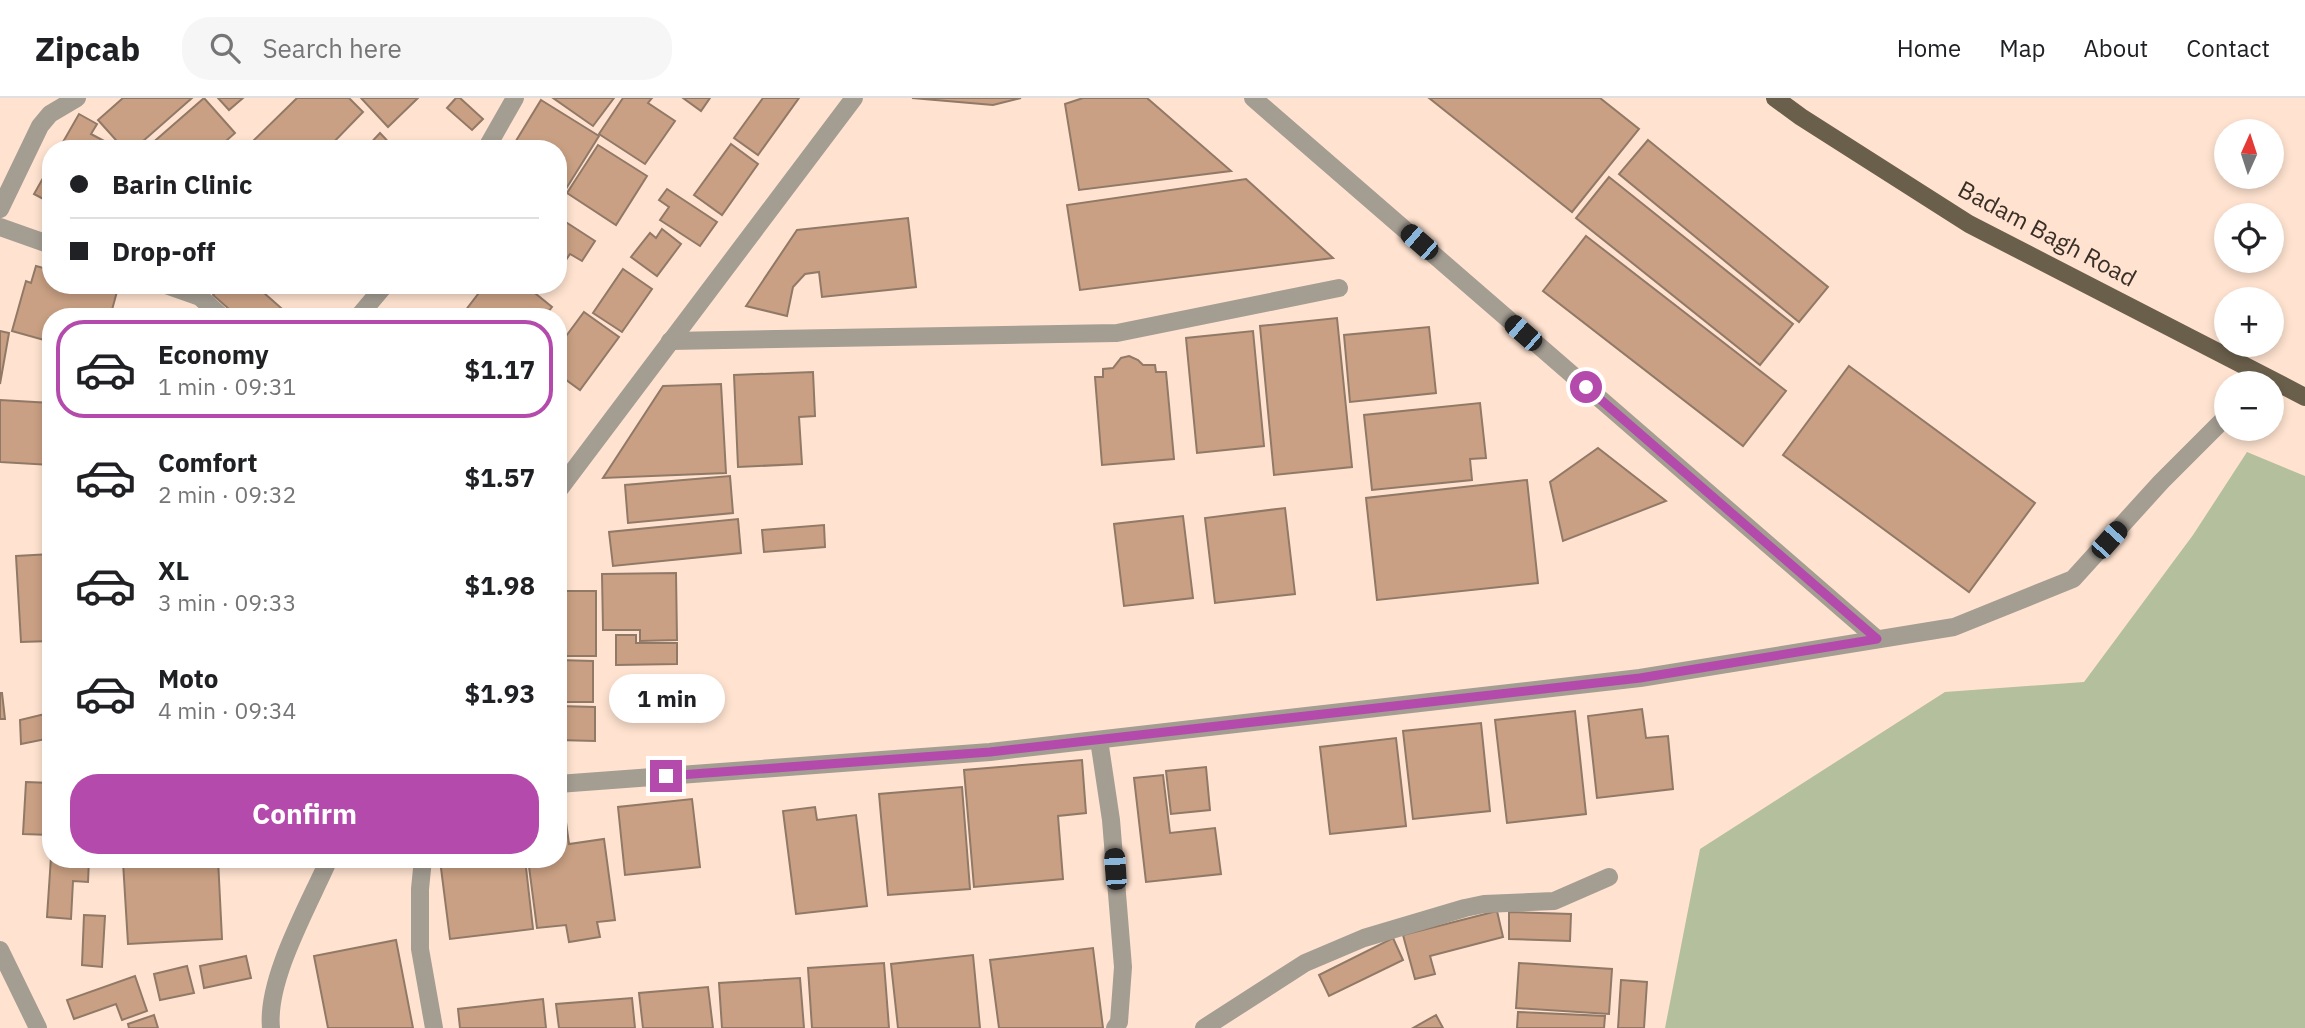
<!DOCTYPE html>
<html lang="en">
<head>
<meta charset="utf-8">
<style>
	body { margin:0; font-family:"IBM Plex Sans",sans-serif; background:#f6f6f6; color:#202124; height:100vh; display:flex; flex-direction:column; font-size:26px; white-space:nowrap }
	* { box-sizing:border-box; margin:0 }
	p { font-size:23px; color:#757577 }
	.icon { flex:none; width:38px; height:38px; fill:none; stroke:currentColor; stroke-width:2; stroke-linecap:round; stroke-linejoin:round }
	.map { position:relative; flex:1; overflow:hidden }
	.panel { position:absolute; left:42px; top:210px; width:525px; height:560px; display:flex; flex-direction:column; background:#fff; border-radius:28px; box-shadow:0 4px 10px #0003 }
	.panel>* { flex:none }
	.top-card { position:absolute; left:42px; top:42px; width:525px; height:154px; border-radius:28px; box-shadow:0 4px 10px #0003; display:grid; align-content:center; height:154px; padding:0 28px; background:#fff }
	.needle { width:46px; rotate:3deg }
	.buttons { position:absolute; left:2214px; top:21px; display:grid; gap:14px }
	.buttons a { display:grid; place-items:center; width:70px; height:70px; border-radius:50%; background:#fff; box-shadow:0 4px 10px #0003; font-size:35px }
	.end { position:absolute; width:32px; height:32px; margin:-16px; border:9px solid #b34aac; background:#fff; box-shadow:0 0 0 4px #fff }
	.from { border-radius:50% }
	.bubble { position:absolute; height:49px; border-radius:24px; background:#fff; box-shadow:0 4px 10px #0003; font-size:23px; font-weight:800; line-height:49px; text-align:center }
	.car { position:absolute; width:21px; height:42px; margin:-21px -10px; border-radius:9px; box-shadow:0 0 5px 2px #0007; background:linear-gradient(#222 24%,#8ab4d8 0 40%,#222 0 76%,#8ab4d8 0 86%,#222 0) }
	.top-card b { display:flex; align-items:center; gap:24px; height:66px; font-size:26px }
	.top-card b+b { border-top:2px solid #e0e0e0 }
	.top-card i { width:18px; height:18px; background:#202124 }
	ul { padding:12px 0 0; list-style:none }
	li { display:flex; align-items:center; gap:21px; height:98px; margin:0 14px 10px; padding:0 14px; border:4px solid transparent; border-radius:28px }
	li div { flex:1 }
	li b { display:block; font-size:26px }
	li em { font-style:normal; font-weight:800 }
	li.active { border-color:#b34aac }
	li>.icon { width:63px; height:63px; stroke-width:1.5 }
	.action { display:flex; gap:14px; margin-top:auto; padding:14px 28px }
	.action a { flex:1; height:80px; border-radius:28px; background:#b34aac; color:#fff; font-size:28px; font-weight:800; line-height:80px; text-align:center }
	header { display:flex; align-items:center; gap:42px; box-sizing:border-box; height:98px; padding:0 35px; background:#fff; border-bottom:2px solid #e0e0e0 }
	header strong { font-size:33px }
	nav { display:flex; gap:38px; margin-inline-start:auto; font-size:24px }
	.search { width:490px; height:63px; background:#f6f6f6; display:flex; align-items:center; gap:18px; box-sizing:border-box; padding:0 24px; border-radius:28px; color:#757577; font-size:26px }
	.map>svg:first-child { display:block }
</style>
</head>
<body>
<header>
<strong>Zipcab</strong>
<div class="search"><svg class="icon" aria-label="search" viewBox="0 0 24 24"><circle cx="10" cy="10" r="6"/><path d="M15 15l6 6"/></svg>Search here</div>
<nav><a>Home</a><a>Map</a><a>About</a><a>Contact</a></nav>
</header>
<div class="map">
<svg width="2305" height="930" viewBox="0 0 2305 930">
	<rect width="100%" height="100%" fill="#ffe3d0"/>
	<path fill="#b3bf9d" d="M2247 354 2305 378V930H1665L1700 751 1945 594 2084 584 2193 437Z"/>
	<g fill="#c9a083" stroke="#917967" stroke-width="2">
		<path d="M123 0H192L134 51H124L98 22Z"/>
		<path d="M204 0 235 35 217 51H151L149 48Z"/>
		<path d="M218 0H243L229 12Z"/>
		<path d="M297 0H349L363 14 327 51H258L251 45Z"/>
		<path d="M361 0H418L388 29Z"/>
		<path d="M456 0H460L483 21 472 32 447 10Z"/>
		<path d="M553 0H614L593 28Z"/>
		<path d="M623 0H652L648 5 675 23 645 66 599 36Z"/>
		<path d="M683 0H710L701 13Z"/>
		<path d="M763 0H799L758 57 734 40Z"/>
		<path d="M912 0H1021L993 7Z"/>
		<path d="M1083 0H1147L1231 73 1079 92 1065 6Z"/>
		<path d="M1429 0H1600L1639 31 1572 114Z"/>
		<path d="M541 2 599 38 564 94 558 91V51H511Z"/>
		<path d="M79 16 97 26 91 36 119 51H59Z"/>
		<path d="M380 35 395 51H365Z"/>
		<path d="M1648 42 1828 189 1799 224 1619 76Z"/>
		<path d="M731 46 758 66 722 117 694 97Z"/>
		<path d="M598 47 647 78 616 127 567 95Z"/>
		<path d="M51 66V105L34 96Z"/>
		<path d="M1609 79 1793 226 1760 267 1576 120Z"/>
		<path d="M1246 81 1333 160 1080 192 1067 107Z"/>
		<path d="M667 91 717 124 700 148 660 122 669 109 659 102Z"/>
		<path d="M558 119 595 143 582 163 570 156 558 174Z"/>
		<path d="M908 120 916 189 822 199 819 174 805 176 793 189 787 218 746 208 797 132Z"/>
		<path d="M662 131 681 146 657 178 631 159 650 135 656 140Z"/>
		<path d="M1586 138 1786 293 1743 348 1543 193Z"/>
		<path d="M36 168 51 172V187H108L118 190 110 219H51V244L12 233 26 183 31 185Z"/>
		<path d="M623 171 652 191 622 234 593 215Z"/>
		<path d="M222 187H255L289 217 287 219H238L213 197Z"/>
		<path d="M485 187H525L552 209 544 219H464L462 217Z"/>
		<path d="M584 214 619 239 580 292 558 276V249Z"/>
		<path d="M1337 220 1352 369 1274 377 1260 228Z"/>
		<path d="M1429 229 1436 295 1350 304 1344 237Z"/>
		<path d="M0 233 9 235 0 286Z"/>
		<path d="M1253 233 1264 348 1197 355 1186 240Z"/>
		<path d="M1129 258 1138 262 1143 267H1155L1156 274H1166L1174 361 1102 367 1095 279H1103V271L1113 270 1121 260Z"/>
		<path d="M1849 268 2035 405 1969 494 1783 357Z"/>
		<path d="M813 274 815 318 799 319 802 366 738 369 734 277Z"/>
		<path d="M721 286 726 375 603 380 663 288Z"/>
		<path d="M0 302 51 305V367L0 364Z"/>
		<path d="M1480 305 1486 360 1470 361 1472 382 1372 392 1364 317Z"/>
		<path d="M1598 350 1666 403 1563 443 1550 384Z"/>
		<path d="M730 378 733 415 628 425 625 387Z"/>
		<path d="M1527 382 1538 485 1377 502 1366 400Z"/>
		<path d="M1285 410 1295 496 1215 505 1205 420Z"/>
		<path d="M1183 418 1193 500 1124 508 1114 426Z"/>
		<path d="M738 421 741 455 613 468 609 434Z"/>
		<path d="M824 427 825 449 764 454 762 432Z"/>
		<path d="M51 456V543L21 544 16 458Z"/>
		<path d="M676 475 677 542 640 543V532H603L602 476Z"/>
		<rect x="558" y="493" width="38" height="65"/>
		<path d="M616 537H636V545H677V566L616 567Z"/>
		<path d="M558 562 593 563V604H558Z"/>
		<path d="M0 595H2L5 621H0Z"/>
		<path d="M558 608 595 609V643L558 642Z"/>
		<path d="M1642 611 1646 640 1668 638 1673 691 1597 700 1588 618Z"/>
		<path d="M1575 613 1586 716 1507 725 1495 622Z"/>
		<path d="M49 615 51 640 21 646 20 622Z"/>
		<path d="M1481 625 1490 713 1413 721 1403 633Z"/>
		<path d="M1396 640 1406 728 1330 736 1320 649Z"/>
		<path d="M1082 662 1086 715 1058 718 1063 781 974 789 964 672Z"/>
		<path d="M1206 669 1210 712 1171 716 1166 673Z"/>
		<path d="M1163 677 1170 735 1215 730 1221 776 1146 784 1134 680Z"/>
		<path d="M26 684 51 685V737L23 736Z"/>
		<path d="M962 689 970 791 888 797 879 696Z"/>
		<path d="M692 701 700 769 625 777 618 709Z"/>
		<path d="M815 709 817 722 856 717 867 808 796 816 783 713Z"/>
		<path d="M565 717 569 746 604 741 615 822 597 824 600 839 569 844 566 827 537 830 528 761H558V718Z"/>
		<path d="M51 759V761H89L88 784 73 783 71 821 47 819Z"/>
		<path d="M178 761H218L222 841 128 846 123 764Z"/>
		<path d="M444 761H525L533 831 450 841 441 770Z"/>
		<path d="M1497 813 1503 839 1430 858 1435 876 1415 881 1403 837Z"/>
		<path d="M1509 814 1571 816 1570 843 1509 841Z"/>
		<path d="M84 817 105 818 102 869 82 867Z"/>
		<path d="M1393 840 1403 862 1329 898 1319 877Z"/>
		<path d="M396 842 413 930H328L314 858Z"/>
		<path d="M1093 850 1103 930H999L990 862Z"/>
		<path d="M973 857 980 930H898L891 866Z"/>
		<path d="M246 858 251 880 204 890 200 868Z"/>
		<path d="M884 865 889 930H812L808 870Z"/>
		<path d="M1519 865 1612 871 1609 916 1516 910Z"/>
		<path d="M187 868 194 895 160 902 154 876Z"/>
		<path d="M135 878 147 913 122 922 116 906 74 921 67 902Z"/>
		<path d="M800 880 804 930H722L719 885Z"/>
		<path d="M1621 882 1647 884 1644 930H1618Z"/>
		<path d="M708 889 713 930H643L639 895Z"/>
		<path d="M632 900 635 930H559L556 906Z"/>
		<path d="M543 901 546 930H460L458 911Z"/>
		<path d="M1518 914 1605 918 1604 930H1517Z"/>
		<path d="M154 917 158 930H129L128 926Z"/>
		<path d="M1436 917 1443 930H1413Z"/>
	</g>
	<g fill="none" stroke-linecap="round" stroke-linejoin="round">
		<g stroke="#a49d92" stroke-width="18">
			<path d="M1253 0 1877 541"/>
			<path d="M486 51 515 0"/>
			<path d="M0 111 40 28 50 16 77 0"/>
			<path d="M0 129 51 147"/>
			<path d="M166 187 200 199 222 219"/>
			<path d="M358 219 385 187"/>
			<path d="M670 243 1117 235 1339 190"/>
			<path d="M558 393 854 0"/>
			<path d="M1099 642 1111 722 1123 869 1119 924 1115 930"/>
			<path d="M558 686 990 654 1640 580 1954 529 2073 481 2161 384 2226 319"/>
			<path d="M423 761 420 791V851L434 930"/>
			<path d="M0 852 38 930"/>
			<path d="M271 930C266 881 309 807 329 761"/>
			<path d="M1204 930 1305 865 1364 840 1465 810 1484 806 1554 803 1609 779"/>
		</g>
		<path stroke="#6a5f4b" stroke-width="18" d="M1775 0 1801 19 1969 126 2305 299"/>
	</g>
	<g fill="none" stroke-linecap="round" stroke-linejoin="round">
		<path stroke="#b34aac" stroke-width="9" d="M666 678 990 654 1640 580 1877 541 1586 289"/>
	</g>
	<g text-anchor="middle" stroke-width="7" stroke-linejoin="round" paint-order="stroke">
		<g font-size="24" fill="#392f27" stroke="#ffe3d0">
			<text transform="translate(2047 136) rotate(28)" y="8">Badam Bagh Road</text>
		</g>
	</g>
</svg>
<div class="buttons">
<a><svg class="needle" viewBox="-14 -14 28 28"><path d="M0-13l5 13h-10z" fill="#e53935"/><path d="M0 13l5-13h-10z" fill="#757577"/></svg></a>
<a><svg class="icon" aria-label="locate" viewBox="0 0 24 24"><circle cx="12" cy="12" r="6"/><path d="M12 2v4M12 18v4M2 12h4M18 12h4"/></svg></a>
<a>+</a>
<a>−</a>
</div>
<i class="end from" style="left:1586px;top:289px"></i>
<i class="end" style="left:666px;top:678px"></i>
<div class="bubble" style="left:609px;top:576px;width:116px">1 min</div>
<i class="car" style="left:1419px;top:144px;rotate:311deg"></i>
<i class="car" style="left:1523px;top:235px;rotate:311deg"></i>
<i class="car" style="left:2109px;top:442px;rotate:42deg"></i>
<i class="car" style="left:1115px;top:771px;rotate:356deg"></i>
<div class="top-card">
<b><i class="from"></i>Barin Clinic</b>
<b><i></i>Drop-off</b>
</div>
<section class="panel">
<ul>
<li class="active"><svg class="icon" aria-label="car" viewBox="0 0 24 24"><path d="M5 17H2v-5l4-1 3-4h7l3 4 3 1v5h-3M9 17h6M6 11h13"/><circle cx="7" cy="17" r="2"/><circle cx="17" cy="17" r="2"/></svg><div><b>Economy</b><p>1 min · 09:31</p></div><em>$1.17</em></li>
<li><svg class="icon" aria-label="car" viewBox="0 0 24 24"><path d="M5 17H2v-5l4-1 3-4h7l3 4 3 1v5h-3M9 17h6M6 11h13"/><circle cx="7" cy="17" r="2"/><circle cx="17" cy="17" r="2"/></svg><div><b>Comfort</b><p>2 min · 09:32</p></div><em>$1.57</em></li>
<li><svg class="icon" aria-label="car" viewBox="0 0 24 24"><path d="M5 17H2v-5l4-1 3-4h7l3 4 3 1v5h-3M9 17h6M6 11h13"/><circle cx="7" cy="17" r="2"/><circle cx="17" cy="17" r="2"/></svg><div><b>XL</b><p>3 min · 09:33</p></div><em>$1.98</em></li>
<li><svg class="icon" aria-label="car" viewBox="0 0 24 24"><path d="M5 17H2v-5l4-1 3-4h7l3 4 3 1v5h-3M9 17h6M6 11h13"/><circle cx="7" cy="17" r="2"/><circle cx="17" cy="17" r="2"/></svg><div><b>Moto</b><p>4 min · 09:34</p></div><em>$1.93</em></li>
</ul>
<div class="action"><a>Confirm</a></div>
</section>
</div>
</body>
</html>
